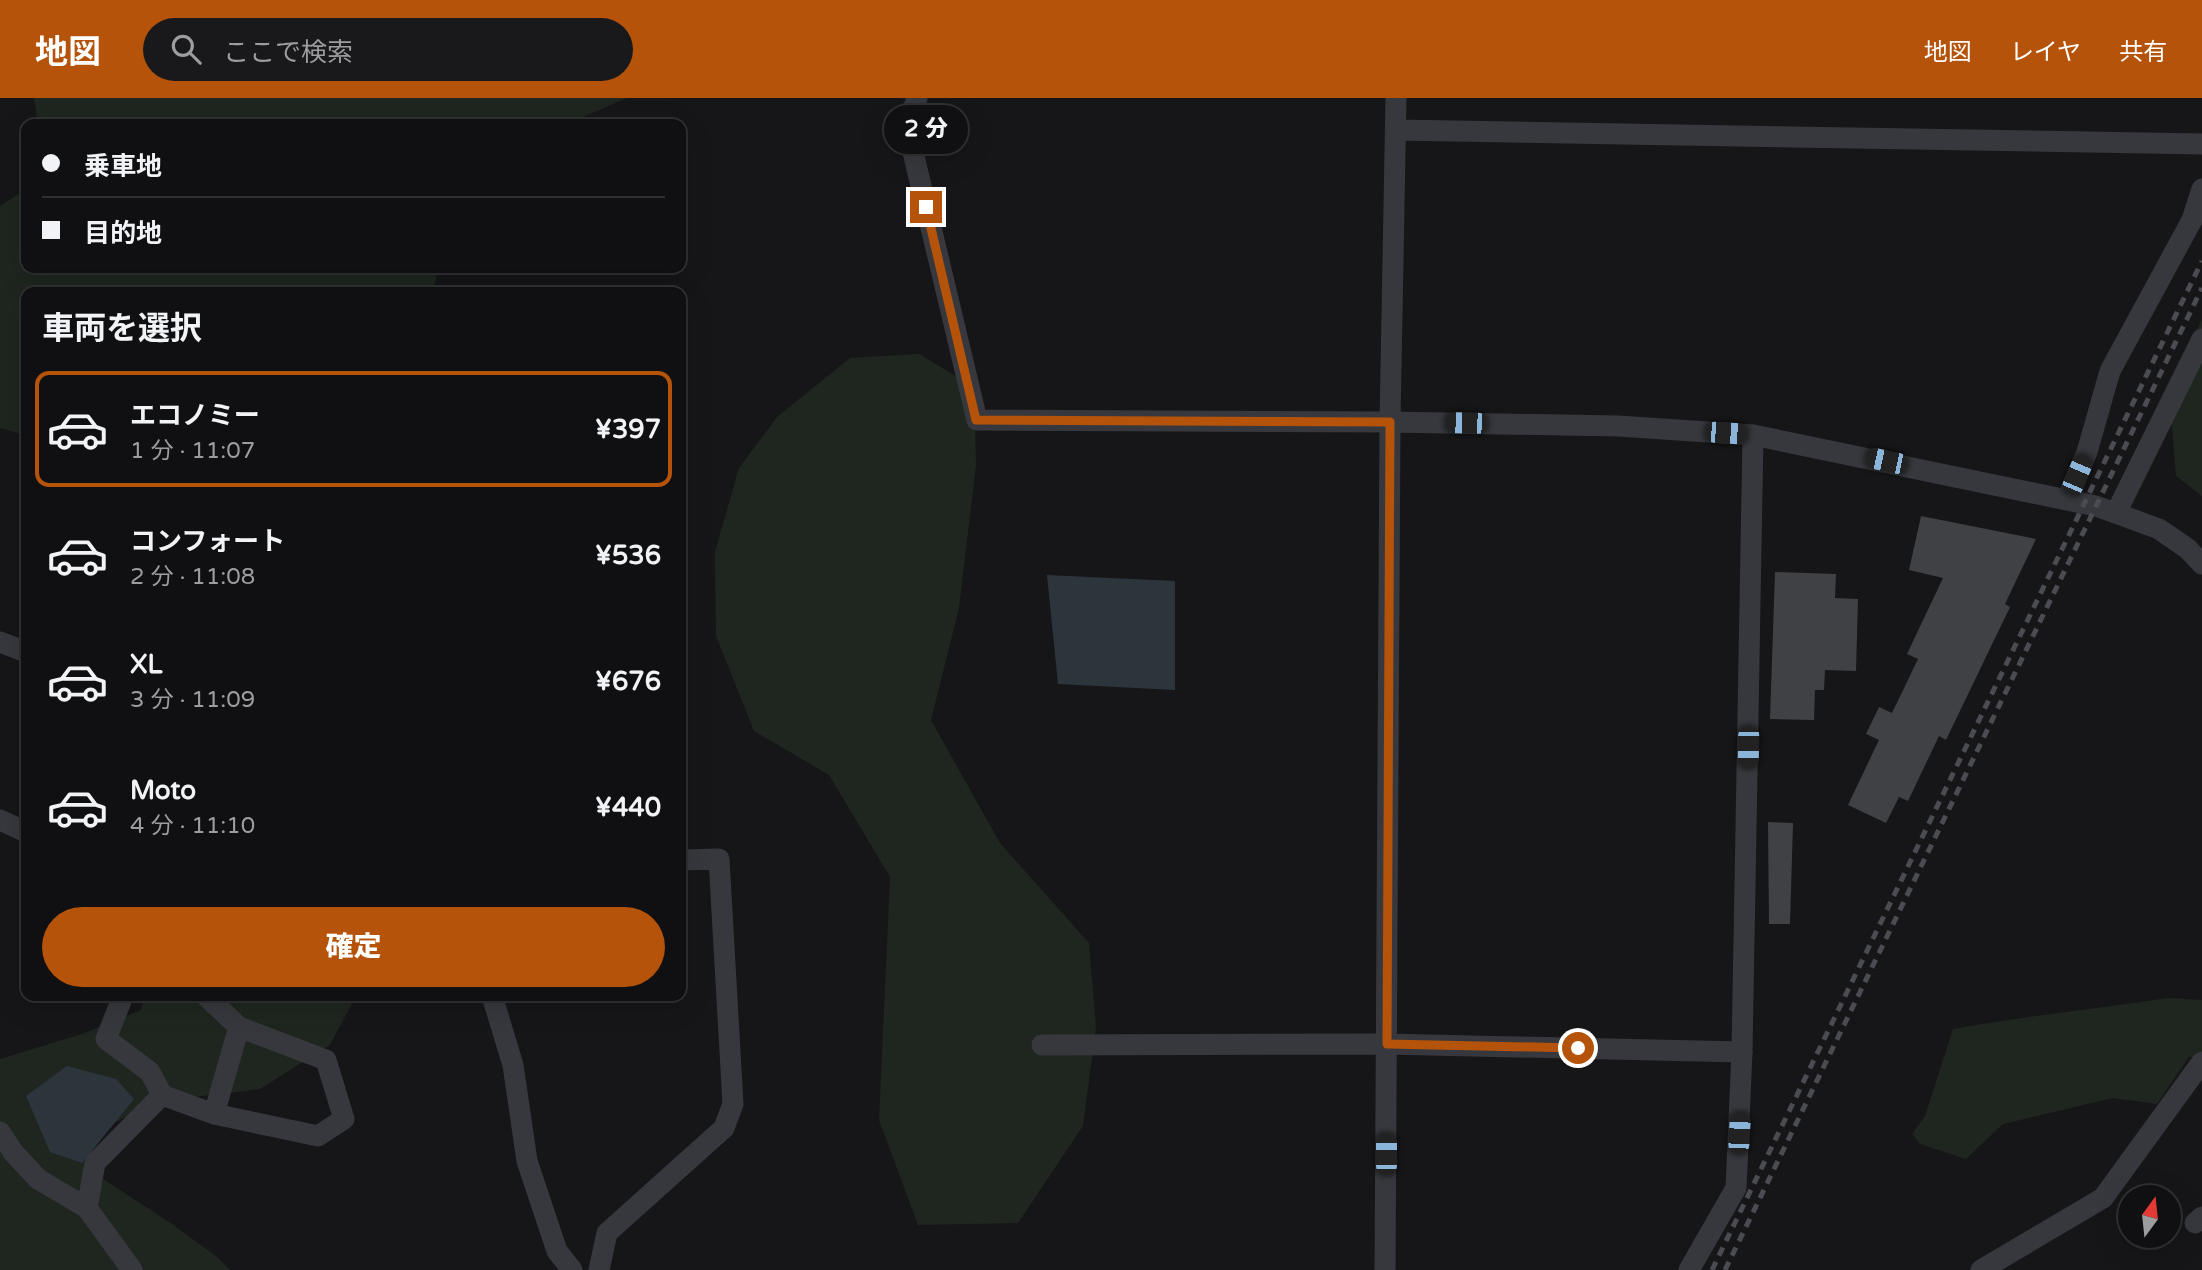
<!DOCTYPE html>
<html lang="ja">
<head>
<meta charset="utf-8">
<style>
	body { margin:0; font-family:"Varela Round","Noto Sans JP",sans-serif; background:#19191b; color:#f1f3f6; height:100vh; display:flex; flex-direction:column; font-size:26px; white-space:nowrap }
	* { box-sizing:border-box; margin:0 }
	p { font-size:23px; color:#9c9d9f }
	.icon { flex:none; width:38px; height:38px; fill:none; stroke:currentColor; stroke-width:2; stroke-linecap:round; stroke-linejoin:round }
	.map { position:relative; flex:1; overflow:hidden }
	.side { position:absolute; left:21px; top:189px; width:665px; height:714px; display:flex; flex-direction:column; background:#101012; border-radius:14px; box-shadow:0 7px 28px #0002,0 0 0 2px #303032 }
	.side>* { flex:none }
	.hud { position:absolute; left:21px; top:21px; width:665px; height:154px; border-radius:14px; box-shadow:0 7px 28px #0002,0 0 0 2px #303032; display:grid; align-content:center; height:154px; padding:0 21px; background:#101012 }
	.needle { width:46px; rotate:15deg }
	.tools { position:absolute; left:2118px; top:1087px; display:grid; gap:14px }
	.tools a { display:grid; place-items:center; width:63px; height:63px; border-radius:50%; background:#101012; box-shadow:0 7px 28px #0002,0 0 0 2px #303032; font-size:35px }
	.end { position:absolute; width:32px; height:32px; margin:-16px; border:9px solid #b45309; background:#fff; box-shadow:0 0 0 4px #fff }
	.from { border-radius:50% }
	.bubble { position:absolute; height:49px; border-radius:24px; background:#101012; box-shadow:0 7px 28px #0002,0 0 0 2px #303032; font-size:23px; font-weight:800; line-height:49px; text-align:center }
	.car { position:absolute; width:21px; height:42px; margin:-21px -10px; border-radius:9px; box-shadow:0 0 5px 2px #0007; background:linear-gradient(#222 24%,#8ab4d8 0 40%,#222 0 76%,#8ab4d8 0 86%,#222 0) }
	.hud b { display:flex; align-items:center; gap:24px; height:66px; font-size:26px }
	.hud b+b { border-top:2px solid #303032 }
	.hud i { width:18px; height:18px; background:#f1f3f6 }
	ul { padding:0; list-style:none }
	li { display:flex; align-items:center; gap:21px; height:116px; margin:0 14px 10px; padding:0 7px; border:4px solid transparent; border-radius:14px }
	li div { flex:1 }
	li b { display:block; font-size:26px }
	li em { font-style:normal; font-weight:800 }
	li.selected { border-color:#b45309 }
	li>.icon { width:63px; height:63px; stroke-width:1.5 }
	h2 { padding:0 21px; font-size:32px; line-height:84px }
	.cta { display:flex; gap:14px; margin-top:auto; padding:14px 21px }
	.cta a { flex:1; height:80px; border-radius:42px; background:#b45309; color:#fff; font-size:28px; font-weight:800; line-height:80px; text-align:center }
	header { display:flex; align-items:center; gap:42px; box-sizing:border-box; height:98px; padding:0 35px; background:#b45309; color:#fff }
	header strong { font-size:33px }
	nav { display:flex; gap:38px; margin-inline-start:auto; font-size:24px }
	.search { width:490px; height:63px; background:#19191b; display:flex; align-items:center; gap:18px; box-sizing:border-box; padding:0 24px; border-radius:38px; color:#9c9d9f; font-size:26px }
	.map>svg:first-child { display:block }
</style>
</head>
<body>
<header>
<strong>地図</strong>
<div class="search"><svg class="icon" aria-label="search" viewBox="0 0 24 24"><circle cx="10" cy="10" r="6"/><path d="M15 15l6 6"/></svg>ここで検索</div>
<nav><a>地図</a><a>レイヤ</a><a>共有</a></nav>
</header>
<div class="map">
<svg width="2202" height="1172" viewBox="0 0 2202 1172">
	<rect width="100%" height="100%" fill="#161618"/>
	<g fill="#1e261f">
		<path d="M34 0H627L567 26H38Z"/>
		<path d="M26 88V170H438L433 194H26V337L0 330V108L25 92Z"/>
		<path d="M2202 221V398L2176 378 2169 294Z"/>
		<path d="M919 256 974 289 976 367 959 510 931 622 1000 745 1089 845 1096 929 1083 1028 1018 1125 918 1127 879 1022 890 779 829 677 754 633 716 538 715 454 739 370 777 319 850 260Z"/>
		<path d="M145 898H356L330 947 260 991 153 1004 79 1044 94 1075 169 1124 216 1158 230 1172H0V961L82 936 141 912Z"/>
		<path d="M2168 900 2202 902V959H2189L2157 1006 2113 1000 2003 1026 1966 1061 1920 1046 1912 1036 1925 1018 1953 931C2024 918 2096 911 2168 900Z"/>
	</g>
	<g fill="#2c353c">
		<path d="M1047 477 1175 483V592L1058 586Z"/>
		<path d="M67 968 116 981 134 1001 82 1065 50 1054 26 998Z"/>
	</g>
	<g fill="#404145">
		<path d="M1921 418 2036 441 2005 506 2010 509 1946 642 1939 638 1908 703 1899 699 1886 725 1848 707 1879 642 1866 636 1879 609 1892 615 1918 561 1907 556 1943 480 1909 472Z"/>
		<path d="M1775 474 1836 476 1835 500 1858 501 1856 573 1825 572 1824 592H1815L1814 622 1770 621Z"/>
		<path d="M1768 724 1793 725 1790 826H1769Z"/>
	</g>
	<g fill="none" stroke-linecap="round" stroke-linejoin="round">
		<g stroke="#37383d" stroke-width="21">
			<path d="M917 0 907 29 977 322 1390 324 1618 328 1753 337 2096 408 2159 431 2188 451 2202 466"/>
			<path d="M1396 32 2202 46"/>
			<path d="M2067 401 2087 354 2110 273 2192 122 2202 91"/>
			<path d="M2116 415 2202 241"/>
			<path d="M0 544 26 554"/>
			<path d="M0 722 26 734"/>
			<path d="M123 898 106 941 150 974 162 997 214 1016 318 1038 344 1021 326 962 239 929 206 898"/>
			<path d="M492 898 513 967 527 1063 557 1153 572 1172"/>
			<path d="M1042 947 1386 946 1742 954"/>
			<path d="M214 1016 239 929"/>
			<path d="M0 1034 13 1054 38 1081 87 1110 132 1172"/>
			<path d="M87 1110 95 1065 162 997"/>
			<path d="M2195 1125 2202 1119"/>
			<path d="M599 1172 607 1135 724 1030 733 1006 719 761 681 762"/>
			<path d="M1385 1172 1390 324 1396 0"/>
			<path d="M1689 1172 1736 1090 1742 954 1753 337"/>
			<path d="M1981 1172 2103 1100 2202 964"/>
		</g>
		<g stroke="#4a4c52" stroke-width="5" stroke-dasharray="9 7" stroke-linecap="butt">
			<path d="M1712 1172 2202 163"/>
			<path d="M1725 1172 2202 190"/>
		</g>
	</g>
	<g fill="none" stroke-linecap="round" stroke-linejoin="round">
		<path stroke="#b45309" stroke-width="9" d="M926 109 976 322 1390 324 1387 946 1578 950"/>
	</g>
</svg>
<div class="tools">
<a><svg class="needle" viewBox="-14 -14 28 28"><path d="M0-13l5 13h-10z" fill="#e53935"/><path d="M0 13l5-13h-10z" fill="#9c9d9f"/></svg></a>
</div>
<i class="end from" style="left:1578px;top:950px"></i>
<i class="end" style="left:926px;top:109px"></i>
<div class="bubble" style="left:884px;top:7px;width:84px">2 分</div>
<i class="car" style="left:1466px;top:325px;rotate:271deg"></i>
<i class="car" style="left:1726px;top:335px;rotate:94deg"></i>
<i class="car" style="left:1886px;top:363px;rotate:282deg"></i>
<i class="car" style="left:2077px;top:377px;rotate:23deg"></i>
<i class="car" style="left:1748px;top:649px;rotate:181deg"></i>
<i class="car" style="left:1739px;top:1035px;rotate:3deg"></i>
<i class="car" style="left:1386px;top:1056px;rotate:0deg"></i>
<div class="hud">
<b><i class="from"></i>乗車地</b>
<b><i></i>目的地</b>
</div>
<section class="side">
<h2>車両を選択</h2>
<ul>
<li class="selected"><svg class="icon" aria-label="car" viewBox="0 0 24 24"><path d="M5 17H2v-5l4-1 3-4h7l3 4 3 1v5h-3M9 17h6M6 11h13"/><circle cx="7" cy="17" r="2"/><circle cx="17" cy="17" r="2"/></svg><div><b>エコノミー</b><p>1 分 · 11:07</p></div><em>¥397</em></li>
<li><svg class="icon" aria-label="car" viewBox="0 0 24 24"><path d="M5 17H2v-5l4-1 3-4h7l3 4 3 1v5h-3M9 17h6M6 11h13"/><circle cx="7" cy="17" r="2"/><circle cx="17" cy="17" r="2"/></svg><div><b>コンフォート</b><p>2 分 · 11:08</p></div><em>¥536</em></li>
<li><svg class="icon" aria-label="car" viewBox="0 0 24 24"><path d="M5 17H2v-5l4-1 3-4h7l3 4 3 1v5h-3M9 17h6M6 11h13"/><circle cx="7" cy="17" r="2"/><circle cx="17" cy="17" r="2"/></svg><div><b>XL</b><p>3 分 · 11:09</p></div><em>¥676</em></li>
<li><svg class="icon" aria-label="car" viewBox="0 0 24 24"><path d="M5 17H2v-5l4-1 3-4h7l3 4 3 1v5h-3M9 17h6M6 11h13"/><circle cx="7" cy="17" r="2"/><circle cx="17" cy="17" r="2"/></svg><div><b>Moto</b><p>4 分 · 11:10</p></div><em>¥440</em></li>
</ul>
<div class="cta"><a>確定</a></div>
</section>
</div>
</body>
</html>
